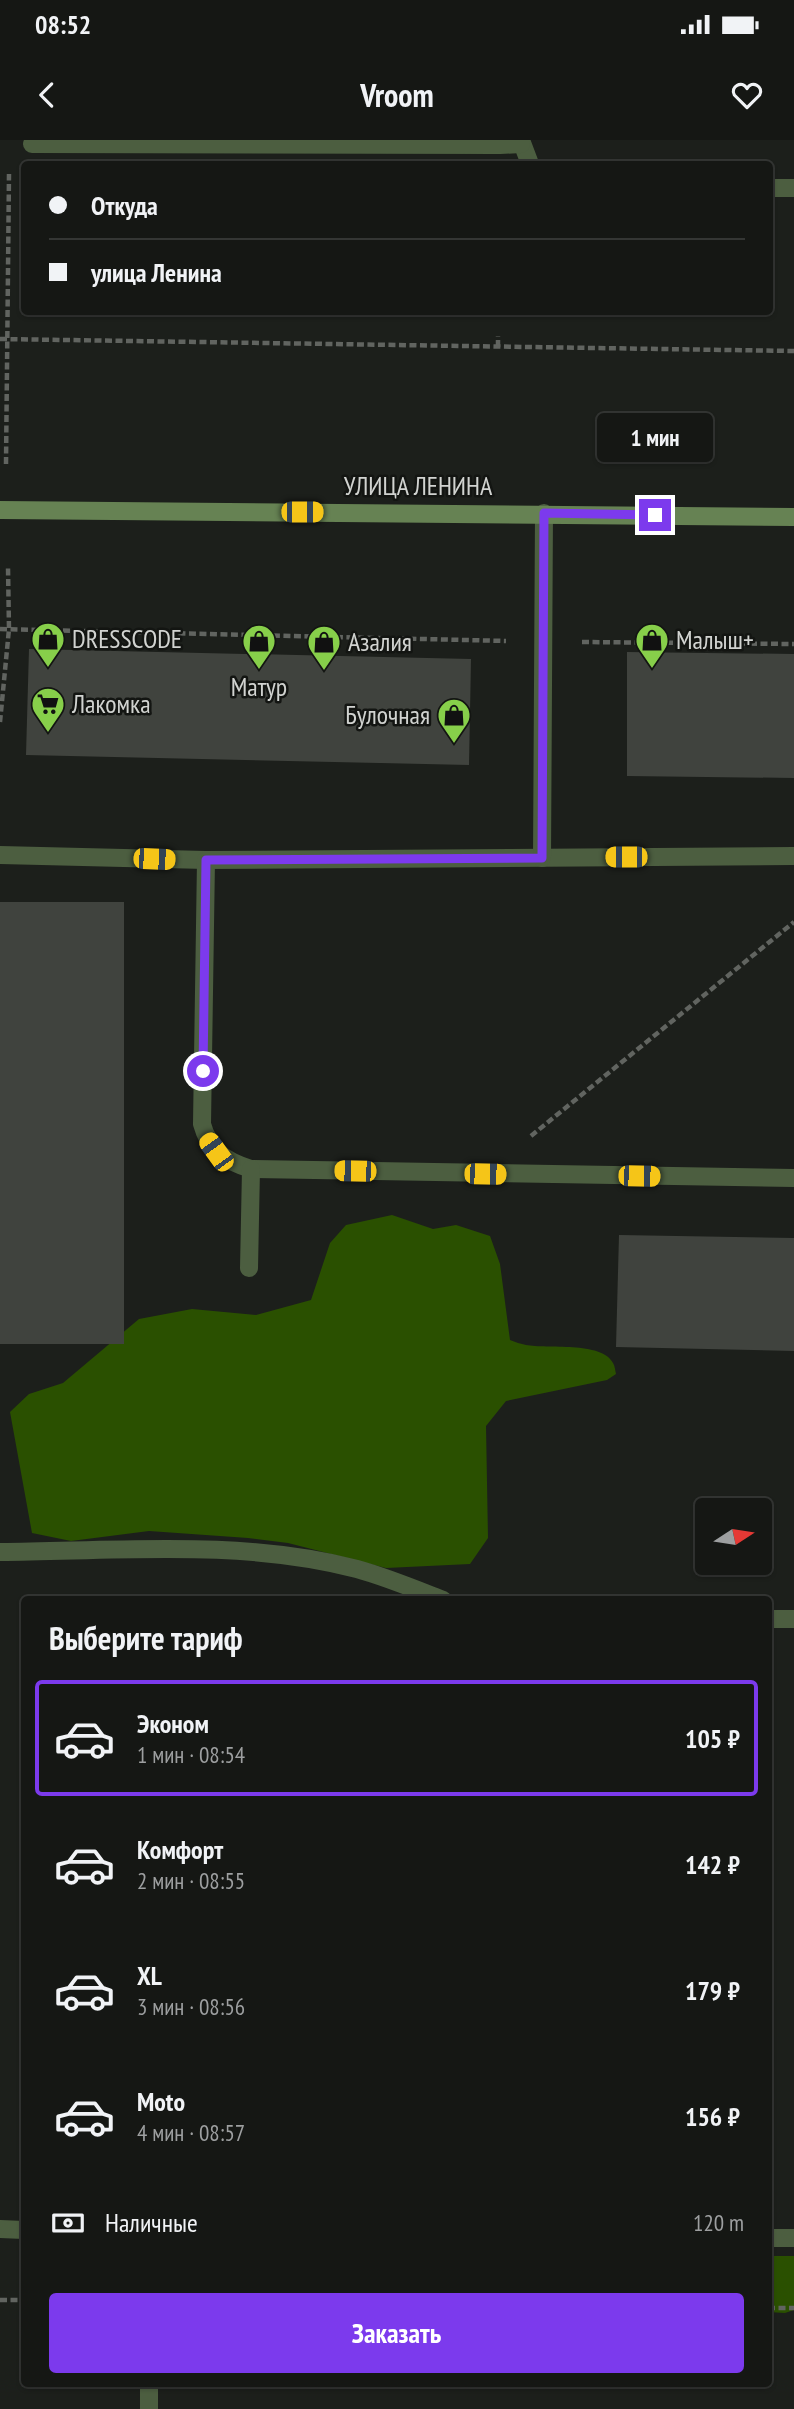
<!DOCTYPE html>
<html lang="ru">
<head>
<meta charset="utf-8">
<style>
	body { margin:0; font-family:"PT Sans Narrow",sans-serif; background:#1e201d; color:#f1f3f6; height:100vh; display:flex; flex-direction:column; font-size:26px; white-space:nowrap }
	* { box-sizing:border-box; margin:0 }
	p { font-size:23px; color:#9d9fa0 }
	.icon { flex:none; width:38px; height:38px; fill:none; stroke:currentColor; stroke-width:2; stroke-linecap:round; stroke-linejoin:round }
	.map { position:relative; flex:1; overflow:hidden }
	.sheet { position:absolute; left:21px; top:1456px; width:751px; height:791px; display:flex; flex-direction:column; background:#151714; border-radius:7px; box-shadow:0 2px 5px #0004,0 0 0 2px #343634 }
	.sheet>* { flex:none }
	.guide { position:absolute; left:21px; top:21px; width:752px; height:154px; border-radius:7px; box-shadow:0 2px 5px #0004,0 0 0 2px #343634; display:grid; align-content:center; height:154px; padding:0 28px; background:#151714 }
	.needle { width:46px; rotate:78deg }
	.buttons { position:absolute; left:695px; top:1358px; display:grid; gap:14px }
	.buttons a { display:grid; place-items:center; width:77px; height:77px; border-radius:7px; background:#151714; box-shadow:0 2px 5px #0004,0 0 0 2px #343634; font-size:35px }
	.end { position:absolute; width:32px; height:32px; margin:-16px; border:9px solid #7c3aed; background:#fff; box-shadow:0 0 0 4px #fff }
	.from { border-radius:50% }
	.bubble { position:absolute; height:49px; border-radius:7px; background:#151714; box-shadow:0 2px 5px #0004,0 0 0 2px #343634; font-size:23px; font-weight:700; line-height:49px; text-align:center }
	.car { position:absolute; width:21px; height:42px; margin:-21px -10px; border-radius:9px; box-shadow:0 0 5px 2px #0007; background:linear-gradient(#f5c518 24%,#345 0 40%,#f5c518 0 76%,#345 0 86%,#f5c518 0) }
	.guide b { display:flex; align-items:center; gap:24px; height:66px; font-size:26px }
	.guide b+b { border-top:2px solid #343634 }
	.guide i { width:18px; height:18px; background:#f1f3f6 }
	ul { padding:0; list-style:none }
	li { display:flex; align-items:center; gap:21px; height:116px; margin:0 14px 10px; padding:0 14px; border:4px solid transparent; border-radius:7px }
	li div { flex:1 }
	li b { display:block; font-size:26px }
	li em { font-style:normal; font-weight:700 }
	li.on { border-color:#7c3aed }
	li>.icon { width:63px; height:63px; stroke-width:1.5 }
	h2 { padding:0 28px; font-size:32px; line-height:84px }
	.pay { display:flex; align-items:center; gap:18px; height:77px; padding:0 28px; font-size:26px }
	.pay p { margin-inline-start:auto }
	.primary-button { display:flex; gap:14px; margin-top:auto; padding:14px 28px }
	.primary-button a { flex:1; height:80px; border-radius:7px; background:#7c3aed; color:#fff; font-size:28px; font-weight:700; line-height:80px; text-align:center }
	.status { display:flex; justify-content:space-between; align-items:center; height:49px; padding:0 35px; background:#151714; direction:ltr }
	.status svg { height:19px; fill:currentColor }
	header { display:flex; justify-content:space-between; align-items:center; height:91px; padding:0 28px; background:#151714; font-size:32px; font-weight:700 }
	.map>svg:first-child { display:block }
</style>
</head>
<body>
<div class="status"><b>08:52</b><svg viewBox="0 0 49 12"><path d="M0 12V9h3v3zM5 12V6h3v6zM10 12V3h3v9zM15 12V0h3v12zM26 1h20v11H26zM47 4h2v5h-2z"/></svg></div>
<header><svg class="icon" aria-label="back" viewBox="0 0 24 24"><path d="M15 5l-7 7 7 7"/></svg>Vroom<svg class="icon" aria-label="heart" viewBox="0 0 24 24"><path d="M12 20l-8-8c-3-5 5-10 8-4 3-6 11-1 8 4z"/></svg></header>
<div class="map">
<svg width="794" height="2269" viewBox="0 0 794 2269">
	<rect width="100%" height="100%" fill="#1c1f1b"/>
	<g fill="#2a5000">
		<path d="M392 1075 433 1089 456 1085 490 1096 500 1124 510 1200C515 1202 521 1204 526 1205 546 1209 602 1201 613 1223 615 1226 615 1230 616 1234L607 1240 506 1261 486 1286 488 1398 470 1424 386 1428 288 1403 248 1398 149 1391 71 1401 32 1393 10 1272 29 1254 63 1243 139 1179 192 1169 256 1175 311 1160 330 1103 346 1085Z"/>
		<path d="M768 2116H794V2170L785 2173 768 2172Z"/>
	</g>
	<g fill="#40433e">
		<path d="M29 509 471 519 469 625 26 615Z"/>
		<path d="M627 512 794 514V638L627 636Z"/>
		<rect x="0" y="762" width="124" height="442"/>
		<path d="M619 1095 794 1098V1211L616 1207Z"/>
	</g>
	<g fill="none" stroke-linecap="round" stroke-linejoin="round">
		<g stroke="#616460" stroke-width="4.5" stroke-dasharray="7 3.5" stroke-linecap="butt">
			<path d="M0 199 794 211"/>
			<path d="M498 207V196"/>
			<path d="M6 324 9 34"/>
			<path d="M0 489 506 501"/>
			<path d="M582 502 794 504"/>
			<path d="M0 582 9 489 8 427"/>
			<path d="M531 996 794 782"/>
			<path d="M0 2160H24"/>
			<path d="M768 2168H794"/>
		</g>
		<g stroke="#4c5e40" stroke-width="18">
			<path d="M521 0 530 24"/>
			<path d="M32 4 500 5 521 4"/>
			<path d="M770 48H794"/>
			<path d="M0 715 206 720"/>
			<path d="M794 716 206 720 202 984C209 1010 225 1021 251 1029L794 1038"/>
			<path d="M542 718 544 373"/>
			<path d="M249 1128 251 1029"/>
			<path d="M0 1412C117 1411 243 1399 357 1429 386 1437 415 1449 443 1460"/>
			<path d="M768 1479H794"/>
			<path d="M0 2089 24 2090"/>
			<path d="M768 2098H794"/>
			<path d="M149 2269V2244"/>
		</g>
		<path stroke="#668253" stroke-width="18" d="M0 370 794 377"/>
	</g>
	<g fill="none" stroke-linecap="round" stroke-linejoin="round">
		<path stroke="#7c3aed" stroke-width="9" d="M203 931 206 720 542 718 544 373 655 375"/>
	</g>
	<defs>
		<symbol id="shop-pin" viewBox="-11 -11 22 30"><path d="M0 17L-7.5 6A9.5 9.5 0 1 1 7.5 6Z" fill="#87cf4a" stroke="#131512"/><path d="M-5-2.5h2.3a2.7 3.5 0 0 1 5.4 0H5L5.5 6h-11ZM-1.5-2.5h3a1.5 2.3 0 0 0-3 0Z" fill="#111"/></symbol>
		<symbol id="supermarket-pin" viewBox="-11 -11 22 30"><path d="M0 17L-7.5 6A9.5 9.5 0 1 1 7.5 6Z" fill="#87cf4a" stroke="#131512"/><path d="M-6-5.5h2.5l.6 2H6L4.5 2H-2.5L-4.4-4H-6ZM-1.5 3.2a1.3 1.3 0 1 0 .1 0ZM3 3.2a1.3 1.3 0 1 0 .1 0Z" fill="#111"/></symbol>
	</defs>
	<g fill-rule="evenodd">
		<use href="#shop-pin" x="29" y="480" width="38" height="52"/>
		<use href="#shop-pin" x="633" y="481" width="38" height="52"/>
		<use href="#shop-pin" x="240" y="482" width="38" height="52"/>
		<use href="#shop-pin" x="305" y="483" width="38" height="52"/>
		<use href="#supermarket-pin" x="29" y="545" width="38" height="52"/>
		<use href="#shop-pin" x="435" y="556" width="38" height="52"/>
	</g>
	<g text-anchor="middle" stroke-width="5" stroke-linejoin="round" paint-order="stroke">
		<g font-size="26" fill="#d1d3d0" stroke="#131512">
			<text x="418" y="355">УЛИЦА ЛЕНИНА</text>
		</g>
		<g font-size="26" fill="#d1d3d0" stroke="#131512" text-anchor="start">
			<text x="72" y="508">DRESSCODE</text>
			<text x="676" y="509">Малыш+</text>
			<text x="348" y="511">Азалия</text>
			<text x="259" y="556" text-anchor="middle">Матур</text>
			<text x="72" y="573">Лакомка</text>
			<text x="430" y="584" text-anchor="end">Булочная</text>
		</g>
	</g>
</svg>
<div class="buttons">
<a><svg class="needle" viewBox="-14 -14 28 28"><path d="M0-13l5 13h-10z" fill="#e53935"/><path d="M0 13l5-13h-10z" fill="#9d9fa0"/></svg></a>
</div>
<i class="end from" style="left:203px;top:931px"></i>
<i class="end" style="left:655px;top:375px"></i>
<div class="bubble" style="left:597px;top:273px;width:116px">1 мин</div>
<i class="car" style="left:302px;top:372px;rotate:90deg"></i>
<i class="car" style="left:626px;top:717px;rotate:270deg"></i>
<i class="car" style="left:154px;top:719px;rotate:92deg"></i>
<i class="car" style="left:216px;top:1012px;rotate:324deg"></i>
<i class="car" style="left:355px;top:1031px;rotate:271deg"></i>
<i class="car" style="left:485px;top:1034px;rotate:91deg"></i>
<i class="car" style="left:639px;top:1036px;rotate:91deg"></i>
<div class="guide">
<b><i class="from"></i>Откуда</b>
<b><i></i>улица Ленина</b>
</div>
<section class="sheet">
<h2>Выберите тариф</h2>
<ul>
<li class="on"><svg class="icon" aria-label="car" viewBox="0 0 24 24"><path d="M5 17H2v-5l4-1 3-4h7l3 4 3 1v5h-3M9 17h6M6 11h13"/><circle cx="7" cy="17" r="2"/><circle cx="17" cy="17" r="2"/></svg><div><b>Эконом</b><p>1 мин · 08:54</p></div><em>105 ₽</em></li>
<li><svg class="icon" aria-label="car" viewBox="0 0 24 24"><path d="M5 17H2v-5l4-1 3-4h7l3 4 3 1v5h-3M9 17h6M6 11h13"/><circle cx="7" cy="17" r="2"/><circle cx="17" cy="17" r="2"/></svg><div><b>Комфорт</b><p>2 мин · 08:55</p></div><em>142 ₽</em></li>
<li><svg class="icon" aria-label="car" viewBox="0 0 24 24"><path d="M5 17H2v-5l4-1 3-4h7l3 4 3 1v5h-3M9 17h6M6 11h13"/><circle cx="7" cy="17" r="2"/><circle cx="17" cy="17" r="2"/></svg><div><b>XL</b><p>3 мин · 08:56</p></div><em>179 ₽</em></li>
<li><svg class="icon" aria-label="car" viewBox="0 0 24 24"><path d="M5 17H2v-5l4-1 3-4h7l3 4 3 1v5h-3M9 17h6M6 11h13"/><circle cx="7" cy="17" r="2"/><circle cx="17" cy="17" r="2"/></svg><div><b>Moto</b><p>4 мин · 08:57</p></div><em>156 ₽</em></li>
</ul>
<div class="pay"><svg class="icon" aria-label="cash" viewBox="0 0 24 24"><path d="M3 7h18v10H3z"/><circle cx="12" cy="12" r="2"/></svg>Наличные<p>120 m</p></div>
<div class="primary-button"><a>Заказать</a></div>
</section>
</div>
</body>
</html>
